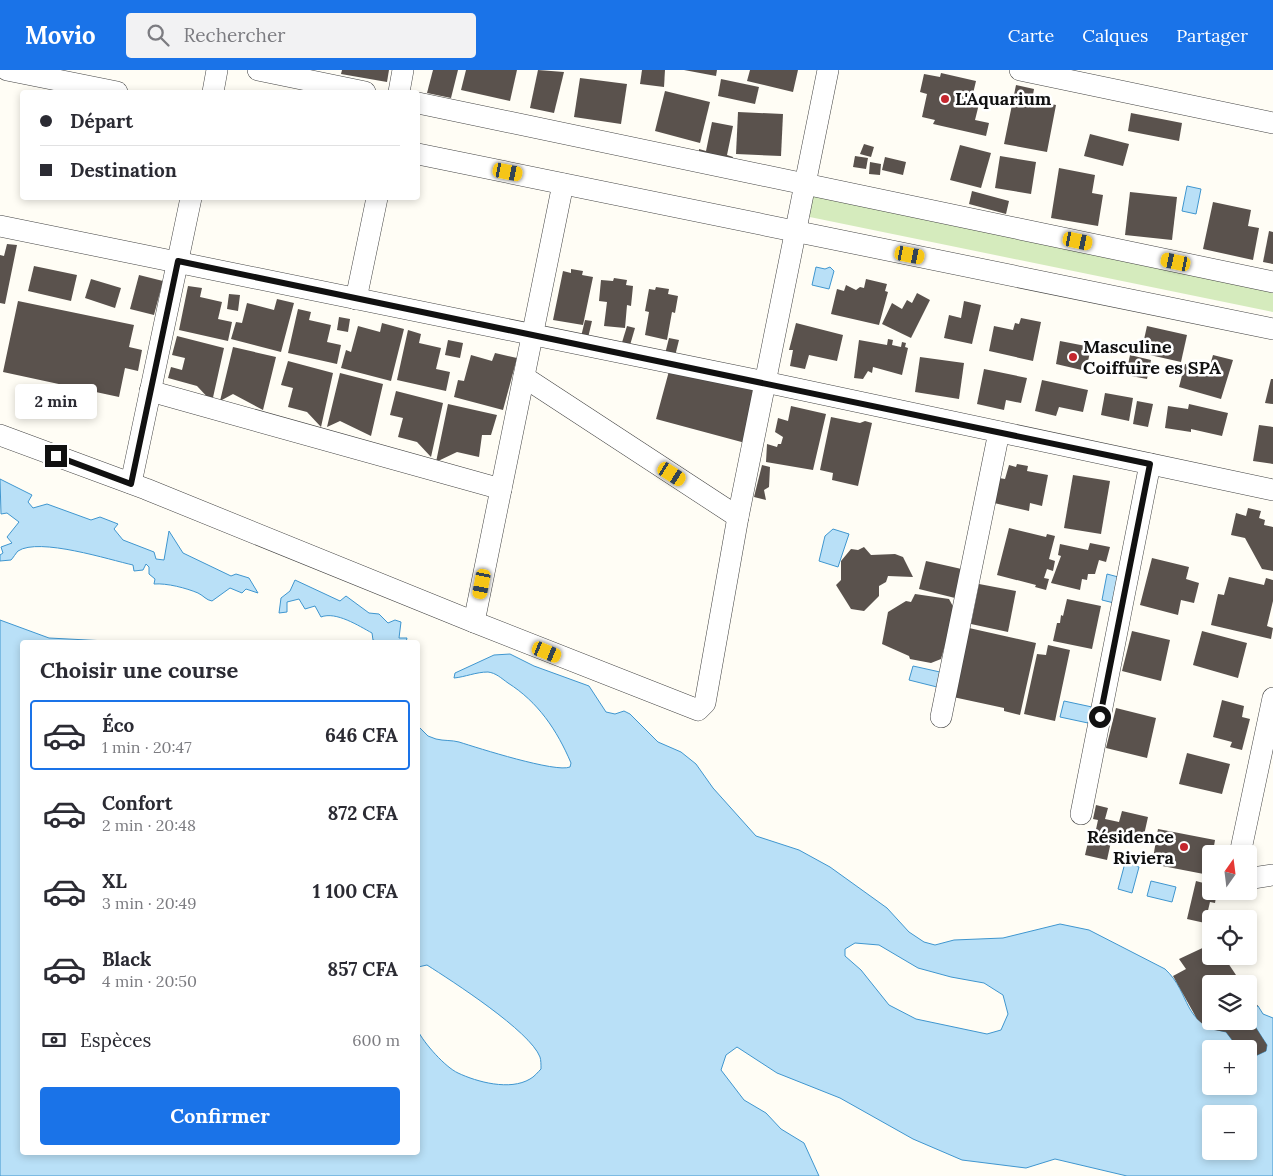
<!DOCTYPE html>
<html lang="fr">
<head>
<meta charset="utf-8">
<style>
	body { margin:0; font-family:Lora,serif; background:#f2f2f3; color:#2b2b33; height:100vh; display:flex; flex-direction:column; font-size:19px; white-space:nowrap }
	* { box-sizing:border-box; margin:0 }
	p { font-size:16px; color:#7c7c81 }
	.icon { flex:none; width:28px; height:28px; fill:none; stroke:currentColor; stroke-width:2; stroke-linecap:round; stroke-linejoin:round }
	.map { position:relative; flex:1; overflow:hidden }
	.details { position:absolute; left:20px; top:570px; width:400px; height:515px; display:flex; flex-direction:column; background:#fff; border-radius:5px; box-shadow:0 2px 8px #0003 }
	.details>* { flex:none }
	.guide { position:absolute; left:20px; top:20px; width:400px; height:110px; border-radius:5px; box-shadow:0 2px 8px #0003; display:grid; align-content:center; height:110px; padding:0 20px; background:#fff }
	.needle { width:32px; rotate:14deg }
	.tools { position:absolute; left:1202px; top:775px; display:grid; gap:10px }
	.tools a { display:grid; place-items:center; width:55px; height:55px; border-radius:5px; background:#fff; box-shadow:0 2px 8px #0003; font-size:25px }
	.end { position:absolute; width:22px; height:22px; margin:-11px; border:6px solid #111; background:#fff; box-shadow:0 0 0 2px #fff }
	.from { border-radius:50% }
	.bubble { position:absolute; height:35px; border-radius:5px; background:#fff; box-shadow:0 2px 8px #0003; font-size:16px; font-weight:700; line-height:35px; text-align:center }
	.car { position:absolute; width:15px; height:30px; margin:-15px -8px; border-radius:6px; box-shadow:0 0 4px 1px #0007; background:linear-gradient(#f5c518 24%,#345 0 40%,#f5c518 0 76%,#345 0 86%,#f5c518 0) }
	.guide b { display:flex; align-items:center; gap:18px; height:48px; font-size:19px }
	.guide b+b { border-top:1px solid #e1e1e2 }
	.guide i { width:12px; height:12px; background:#2b2b33 }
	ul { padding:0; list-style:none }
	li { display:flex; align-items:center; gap:15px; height:70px; margin:0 10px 8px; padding:0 10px; border:2px solid transparent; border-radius:5px }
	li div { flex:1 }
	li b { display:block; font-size:19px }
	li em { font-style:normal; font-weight:700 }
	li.current { border-color:#1a73e8 }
	li>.icon { width:45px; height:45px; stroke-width:1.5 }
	h2 { padding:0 20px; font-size:22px; line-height:60px }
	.pay { display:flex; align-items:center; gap:12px; height:55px; padding:0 20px; font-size:19px }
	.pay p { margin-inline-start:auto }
	.button { display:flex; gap:10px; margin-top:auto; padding:10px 20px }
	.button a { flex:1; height:58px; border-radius:5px; background:#1a73e8; color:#fff; font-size:20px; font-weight:700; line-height:58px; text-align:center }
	header { display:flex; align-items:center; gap:30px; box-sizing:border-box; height:70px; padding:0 25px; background:#1a73e8; color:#fff }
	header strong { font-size:24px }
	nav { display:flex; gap:28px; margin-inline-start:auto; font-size:18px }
	.search { width:350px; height:45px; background:#f2f2f3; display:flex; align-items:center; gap:12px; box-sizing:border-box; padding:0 18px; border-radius:5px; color:#7c7c81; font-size:19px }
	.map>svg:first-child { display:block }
</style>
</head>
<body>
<header>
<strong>Movio</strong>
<div class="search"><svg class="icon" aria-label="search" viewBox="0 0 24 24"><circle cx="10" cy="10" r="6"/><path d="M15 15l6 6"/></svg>Rechercher</div>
<nav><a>Carte</a><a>Calques</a><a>Partager</a></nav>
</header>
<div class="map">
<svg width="1273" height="1106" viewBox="0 0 1273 1106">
	<rect width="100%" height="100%" fill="#fffdf5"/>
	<path fill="#d5ebbd" d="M804 122 1273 221V242L800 145Z"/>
	<g fill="#b9e0f7" stroke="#3f96cf" fill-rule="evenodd">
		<path d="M1187 116 1201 119 1196 144 1182 141Z"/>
		<path d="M816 197 825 199 830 197 834 201 829 219 812 215Z"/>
		<path d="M0 409 32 425 28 432 33 438 47 434 91 450 100 447 118 454 114 459 123 470 154 482 156 489 164 490 169 461 183 483 231 506 236 504 249 508 258 523 246 519 242 523 230 518 212 531C206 530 204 526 198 523 186 518 167 513 154 514L155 509 149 504V497L146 494 143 500 134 501 133 495C110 490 39 467 18 481 16 483 13 488 11 490L0 491V485L3 483 1 477 12 473 7 467 19 452 7 443 1 444Z"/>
		<path d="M833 459 849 464 838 497 819 491 825 466Z"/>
		<path d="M1107 504 1122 508 1118 534 1102 530Z"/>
		<path d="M295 510 340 531 346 526 369 543 379 544 388 553 395 550 401 552 399 568H407L406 572H380L373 570 372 563C359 556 336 541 321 547L315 536 305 539 299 529 287 532V542L279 543 281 528 290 521Z"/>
		<path d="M0 550 49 568 126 572H22V1082H418V961C424 973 445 997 458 1003 477 1012 510 1021 530 1009 534 1007 538 1002 541 999 541 995 541 990 540 987 530 961 452 911 427 895L418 897V656L428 666 436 669C444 671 452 670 459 672 478 678 556 703 570 697L571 693C557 660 538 632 508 613 501 608 496 603 488 602 476 602 465 607 454 608L455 603 494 585 510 584 534 596 589 616 606 642 615 644 624 641 630 644 658 672 681 682 696 694 713 718 756 766 799 780 830 797 887 838 909 862 924 872 935 875 954 870 1003 868 1060 854 1089 860 1165 899C1192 924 1181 954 1226 962L1239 979H1211V1016H1249V989L1266 981 1267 975 1249 947V939L1258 936 1263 944 1273 948V1106H1127L1055 1089 1026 1098 962 1090 913 1069 840 1028 777 1003 737 977 726 985 721 1000 744 1030 766 1043 781 1059 804 1073 819 1106H0ZM855 873 879 875 918 898 951 907 984 913 1003 925 1008 944 1001 960 987 964 916 949 889 935 861 900 845 886V879ZM1211 1044H1249V1081H1211Z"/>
		<path d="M913 596 940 602 937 617 909 610Z"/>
		<path d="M1064 631 1092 637 1088 653 1060 647Z"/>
		<path d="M1125 793 1139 797 1132 823 1118 819Z"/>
		<path d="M1151 811 1176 817 1172 832 1147 826Z"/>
	</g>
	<g fill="#5a524d">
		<path d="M342 0H389L387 12 341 4Z"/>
		<path d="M433 0H458L451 28 427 23Z"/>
		<path d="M466 0H517L510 31 461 20Z"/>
		<path d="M538 0 564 2 554 43 530 38Z"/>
		<path d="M642 0H665L664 17 640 14Z"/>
		<path d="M684 0H717L716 6Z"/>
		<path d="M750 0H798L793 22 747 11Z"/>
		<path d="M941 3 976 11 971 32 979 34 975 50 989 53 986 66 933 54 935 50 922 47 927 24 920 22 924 4 940 7Z"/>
		<path d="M580 8 627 14 621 54 574 47Z"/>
		<path d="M721 9 759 17 755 34 718 26Z"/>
		<path d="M1016 15 1034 19 1032 30 1056 35 1047 82 1004 74Z"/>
		<path d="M665 21 710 32 700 73 655 61Z"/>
		<path d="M738 42 783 44 781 86 736 84Z"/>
		<path d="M1131 43 1182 53 1179 71 1128 61Z"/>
		<path d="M712 52 733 56 727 85 733 87 732 90 699 83V79L706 81Z"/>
		<path d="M1090 64 1129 74 1123 96 1084 86Z"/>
		<path d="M864 74 874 77 871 87 860 84Z"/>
		<path d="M960 75 991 83 981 118 950 110Z"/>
		<path d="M855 86 868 88 866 99 853 97Z"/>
		<path d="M1000 86 1036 92 1031 124 995 118Z"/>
		<path d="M885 87 906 92 903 105 882 100Z"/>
		<path d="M870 92 881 94 880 105 869 104Z"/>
		<path d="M1059 98 1095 105 1092 123 1103 125 1098 156 1051 148Z"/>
		<path d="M972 121 1009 131 1006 144 969 134Z"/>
		<path d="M1130 122 1177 127 1172 170 1125 165Z"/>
		<path d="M1213 132 1251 140 1248 156 1259 158 1253 190 1203 179Z"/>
		<path d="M1269 161 1273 162V194L1263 192Z"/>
		<path d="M7 174 17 175 5 234 0 233V185L4 186Z"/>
		<path d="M34 196 77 205 71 231 28 221Z"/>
		<path d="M571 199 583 201 582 205 593 207 583 255 553 250 563 201 571 203Z"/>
		<path d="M139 205 163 211 154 245 130 239Z"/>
		<path d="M614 208 627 210 626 215 633 216 631 236 627 235 625 258 604 256 607 232 599 231 601 210 613 211Z"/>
		<path d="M91 209 121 218 115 238 85 228Z"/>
		<path d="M866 209 887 214 885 221 888 222 879 255 831 244 837 219 844 221 846 215 856 220 860 217 864 218Z"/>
		<path d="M188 216 202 218 200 227 222 232 218 249 232 252 228 271 179 260Z"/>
		<path d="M656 217 669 219 668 224 678 226 675 243 672 242 667 270 645 265 649 242 645 241 649 219 655 220Z"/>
		<path d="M917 223 930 230 911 268 882 254 892 233 902 239 907 230 912 233Z"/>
		<path d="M229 224 240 225 238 241 227 239Z"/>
		<path d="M277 229 294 233 281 282 231 269 236 252 242 253 247 233 274 240Z"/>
		<path d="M18 231 134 255 129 277 142 280 138 301 125 298 119 327 3 302Z"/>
		<path d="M964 231 981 235 972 274 944 268 949 245 961 248Z"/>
		<path d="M298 239 311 242 309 250 331 255 327 272 341 275 337 294 288 283Z"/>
		<path d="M339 247 350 249 348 262 337 260Z"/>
		<path d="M1021 248 1041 252 1033 291 989 281 994 256 1013 260 1015 253 1019 254Z"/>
		<path d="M585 250 592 251 587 272 580 271Z"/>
		<path d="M382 253 404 259 391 311 341 298 346 280 351 282 358 256 380 262Z"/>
		<path d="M796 253 843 265 837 291 809 285 805 299 790 296 793 280H789Z"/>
		<path d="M627 256 635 258 628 282 620 279Z"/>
		<path d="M1147 256 1187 265 1181 292 1141 283Z"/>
		<path d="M408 260 421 264 419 273 441 278 436 299 450 302 446 321 397 310Z"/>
		<path d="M177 266 224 278 212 332 197 316 168 308 171 297 182 300 185 288 172 285Z"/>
		<path d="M669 268 679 270 674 290 765 315 749 374 656 349 672 290 664 288Z"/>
		<path d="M888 269 893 270 892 275 901 277 902 272 906 273 905 277 908 278 902 305 873 297 872 303 868 301 863 309 854 308 859 270 887 275Z"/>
		<path d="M448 270 463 273 460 288 445 285Z"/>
		<path d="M1060 271 1091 277 1086 301 1056 294Z"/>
		<path d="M233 277 276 287 263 340 233 324 220 331Z"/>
		<path d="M495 283 517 288 503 340 454 327 458 310 464 311 471 285 492 291Z"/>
		<path d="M1130 285 1151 290 1147 309 1126 305Z"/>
		<path d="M1213 285 1233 290 1221 329 1179 317 1185 294 1203 299 1205 293 1210 295Z"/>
		<path d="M920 287 964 293 959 329 915 322Z"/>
		<path d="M288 291 333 303 321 357 307 342 288 337 293 318 281 315Z"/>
		<path d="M984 299 1027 308 1021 333 1006 330 1004 340 977 334Z"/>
		<path d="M340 303 383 314 371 366 340 351 327 357Z"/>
		<path d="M1271 309H1273V334L1265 333Z"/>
		<path d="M1042 310 1088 320 1083 342 1059 337 1056 346 1035 341Z"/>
		<path d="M396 321 443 333 431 387 417 372 398 367 403 348 390 345Z"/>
		<path d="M1105 323 1133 328 1129 351 1101 345Z"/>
		<path d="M1137 331 1153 334 1148 357 1133 354Z"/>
		<path d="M448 334 497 345 491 365H482L479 387 457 382 436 392Z"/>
		<path d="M1189 334 1228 343 1222 366 1191 359V362L1165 358 1168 336 1188 339Z"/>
		<path d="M791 336 826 344 813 400 766 392 767 374 777 377 778 374H781L783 367 775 362 778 348 788 351Z"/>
		<path d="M831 347 860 353 865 351 872 353 858 416 832 410 833 403 820 400Z"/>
		<path d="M1259 355 1273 357V394L1253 391Z"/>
		<path d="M1017 394 1028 396 1027 401 1048 405 1042 436 1030 433 1029 441 994 433 999 408 1005 409 1009 395 1016 397Z"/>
		<path d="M762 395 770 397 769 417 764 420 766 430 754 427Z"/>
		<path d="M1073 405 1110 411 1101 464 1064 458Z"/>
		<path d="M1248 438 1261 441 1259 448 1265 450 1264 455 1273 457V501L1262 499 1245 468 1231 465 1236 443 1246 446Z"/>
		<path d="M1009 458 1046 467 1047 464 1055 466 1049 489 1055 491 1053 501 1047 499 1044 508 1049 509 1046 520 1035 517 1036 515 997 505Z"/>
		<path d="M1090 473 1110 477 1106 492 1099 490 1095 504H1088L1087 510 1082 509 1080 520 1051 513 1061 486 1058 485 1060 474 1088 480Z"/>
		<path d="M864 477 871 485 895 484 903 487 913 507 888 506 886 512 879 516V526L864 541 851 539 836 515 841 510V491L851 479 858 480Z"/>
		<path d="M1152 488 1189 497 1186 509 1199 513 1194 533 1181 530 1178 545 1140 535Z"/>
		<path d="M926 491 966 500 959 529 919 519Z"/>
		<path d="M1229 507 1264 515 1266 508 1273 510V531L1267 556 1273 558 1271 569 1211 555 1218 524 1224 525Z"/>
		<path d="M979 514 1016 521 1008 562 971 554Z"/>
		<path d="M915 524 949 529 955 540 941 589 931 593 910 589 909 586 882 574 888 542 906 531 911 532Z"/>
		<path d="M1067 529 1101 536 1092 579 1053 571 1057 553H1060L1061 545 1063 546Z"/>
		<path d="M969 558 1036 573 1020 645 1004 641V638L953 627Z"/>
		<path d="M1132 561 1170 570 1161 611 1122 601Z"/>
		<path d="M1202 561 1247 573 1238 608 1193 595Z"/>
		<path d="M1048 575 1070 580 1055 651 1024 644 1037 584 1046 585Z"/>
		<path d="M1222 630 1244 636 1242 647 1250 649 1242 680 1230 677 1232 672 1213 667Z"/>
		<path d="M1116 638 1156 648 1147 688 1106 678Z"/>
		<path d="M1187 683 1230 694 1222 724 1179 714Z"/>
		<path d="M1096 735 1108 738 1105 749 1119 752 1122 741 1148 747 1142 774 1112 767 1107 790 1085 785 1090 763 1095 764 1098 750 1093 749Z"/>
		<path d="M1158 759 1215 770 1209 805 1152 794Z"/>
		<path d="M1196 811 1211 815V821H1217L1215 833 1210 832 1205 853 1187 849Z"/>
		<path d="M1211 874V886H1228L1226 890 1242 914H1211V951H1249V947L1267 975 1266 981 1249 989V979H1239L1226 962 1208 959 1197 949 1173 906 1186 899 1179 889Z"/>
		<path d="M1249 924 1258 936 1249 939Z"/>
	</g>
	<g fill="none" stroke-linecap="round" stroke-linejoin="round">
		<defs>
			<g id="street">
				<path d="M7 0 117 22"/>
				<path d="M258 0 365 22"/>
				<path d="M1020 0 1273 53"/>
				<path d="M213 22 217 0"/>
				<path d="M399 22 403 0"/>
				<path d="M418 33 1273 212"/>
				<path d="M418 84 1273 259"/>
				<path d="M0 156 765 312 1273 420"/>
				<path d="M356 229 377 128"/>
				<path d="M524 307 738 447"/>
				<path d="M150 321 501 419"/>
				<path d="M0 365 146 419 474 552 698 640 705 633 738 447 828 0"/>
				<path d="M131 413 191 128"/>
				<path d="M474 552 563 114"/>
				<path d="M941 647 999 362"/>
				<path d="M1081 744 1150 394"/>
				<path d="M1240 784 1273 628"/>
				<path d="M1249 804 1253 808 1273 805"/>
			</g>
		</defs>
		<use href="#street" stroke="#444" stroke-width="22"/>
		<use href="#street" stroke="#fff" stroke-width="21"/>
	</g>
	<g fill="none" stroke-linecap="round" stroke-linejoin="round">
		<path stroke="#111" stroke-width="6" d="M56 386 131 414 178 191 1150 394 1100 647"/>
	</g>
	<g fill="#c4262e" stroke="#fff" stroke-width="2">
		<circle cx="945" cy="29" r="5"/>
		<circle cx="1073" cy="287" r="5"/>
		<circle cx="1184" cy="777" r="5"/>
	</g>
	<g text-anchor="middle" stroke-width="5" stroke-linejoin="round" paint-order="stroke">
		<g font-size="18" font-weight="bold" fill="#111" stroke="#fff" text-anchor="start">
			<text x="955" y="35">L'Aquarium</text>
			<text x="1083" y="283">Masculine<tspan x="1083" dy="21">Coiffuire es SPA</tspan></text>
			<text x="1174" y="773" text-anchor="end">Résidence<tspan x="1174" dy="21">Riviera</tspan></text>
		</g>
	</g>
</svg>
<div class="tools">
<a><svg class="needle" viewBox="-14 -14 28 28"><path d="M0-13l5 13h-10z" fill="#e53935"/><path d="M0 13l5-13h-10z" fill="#7c7c81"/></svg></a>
<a><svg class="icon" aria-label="locate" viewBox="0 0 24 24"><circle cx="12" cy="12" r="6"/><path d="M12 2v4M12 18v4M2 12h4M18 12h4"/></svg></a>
<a><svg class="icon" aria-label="layers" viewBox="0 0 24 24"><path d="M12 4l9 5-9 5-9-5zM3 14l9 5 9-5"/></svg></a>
<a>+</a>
<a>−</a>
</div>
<i class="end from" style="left:1100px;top:647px"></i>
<i class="end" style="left:56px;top:386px"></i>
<div class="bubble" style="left:15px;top:314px;width:82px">2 min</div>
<i class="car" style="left:508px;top:102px;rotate:101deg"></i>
<i class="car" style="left:1078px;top:171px;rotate:102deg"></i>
<i class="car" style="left:910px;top:185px;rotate:101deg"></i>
<i class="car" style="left:1176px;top:192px;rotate:282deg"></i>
<i class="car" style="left:672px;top:404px;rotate:123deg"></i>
<i class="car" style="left:482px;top:514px;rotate:191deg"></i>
<i class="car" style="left:547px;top:582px;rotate:112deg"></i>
<div class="guide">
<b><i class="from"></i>Départ</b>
<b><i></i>Destination</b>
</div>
<section class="details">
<h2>Choisir une course</h2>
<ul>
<li class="current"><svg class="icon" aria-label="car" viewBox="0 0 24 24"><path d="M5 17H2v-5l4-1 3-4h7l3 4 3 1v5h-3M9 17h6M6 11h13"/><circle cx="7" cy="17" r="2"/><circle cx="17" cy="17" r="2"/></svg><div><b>Éco</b><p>1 min · 20:47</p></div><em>646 CFA</em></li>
<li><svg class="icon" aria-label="car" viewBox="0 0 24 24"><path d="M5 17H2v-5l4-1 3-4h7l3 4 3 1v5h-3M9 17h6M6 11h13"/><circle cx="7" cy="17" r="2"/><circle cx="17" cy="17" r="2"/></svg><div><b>Confort</b><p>2 min · 20:48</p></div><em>872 CFA</em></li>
<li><svg class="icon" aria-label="car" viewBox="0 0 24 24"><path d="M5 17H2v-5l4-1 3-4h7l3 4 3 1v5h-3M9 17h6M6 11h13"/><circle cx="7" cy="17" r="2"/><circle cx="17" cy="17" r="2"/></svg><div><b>XL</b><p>3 min · 20:49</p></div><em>1 100 CFA</em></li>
<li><svg class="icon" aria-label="car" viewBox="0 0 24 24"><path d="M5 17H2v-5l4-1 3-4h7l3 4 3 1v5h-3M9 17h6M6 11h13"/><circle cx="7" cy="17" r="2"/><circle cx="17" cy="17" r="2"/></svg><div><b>Black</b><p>4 min · 20:50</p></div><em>857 CFA</em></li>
</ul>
<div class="pay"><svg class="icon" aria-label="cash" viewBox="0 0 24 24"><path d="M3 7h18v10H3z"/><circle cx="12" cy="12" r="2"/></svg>Espèces<p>600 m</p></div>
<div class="button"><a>Confirmer</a></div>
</section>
</div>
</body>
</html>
